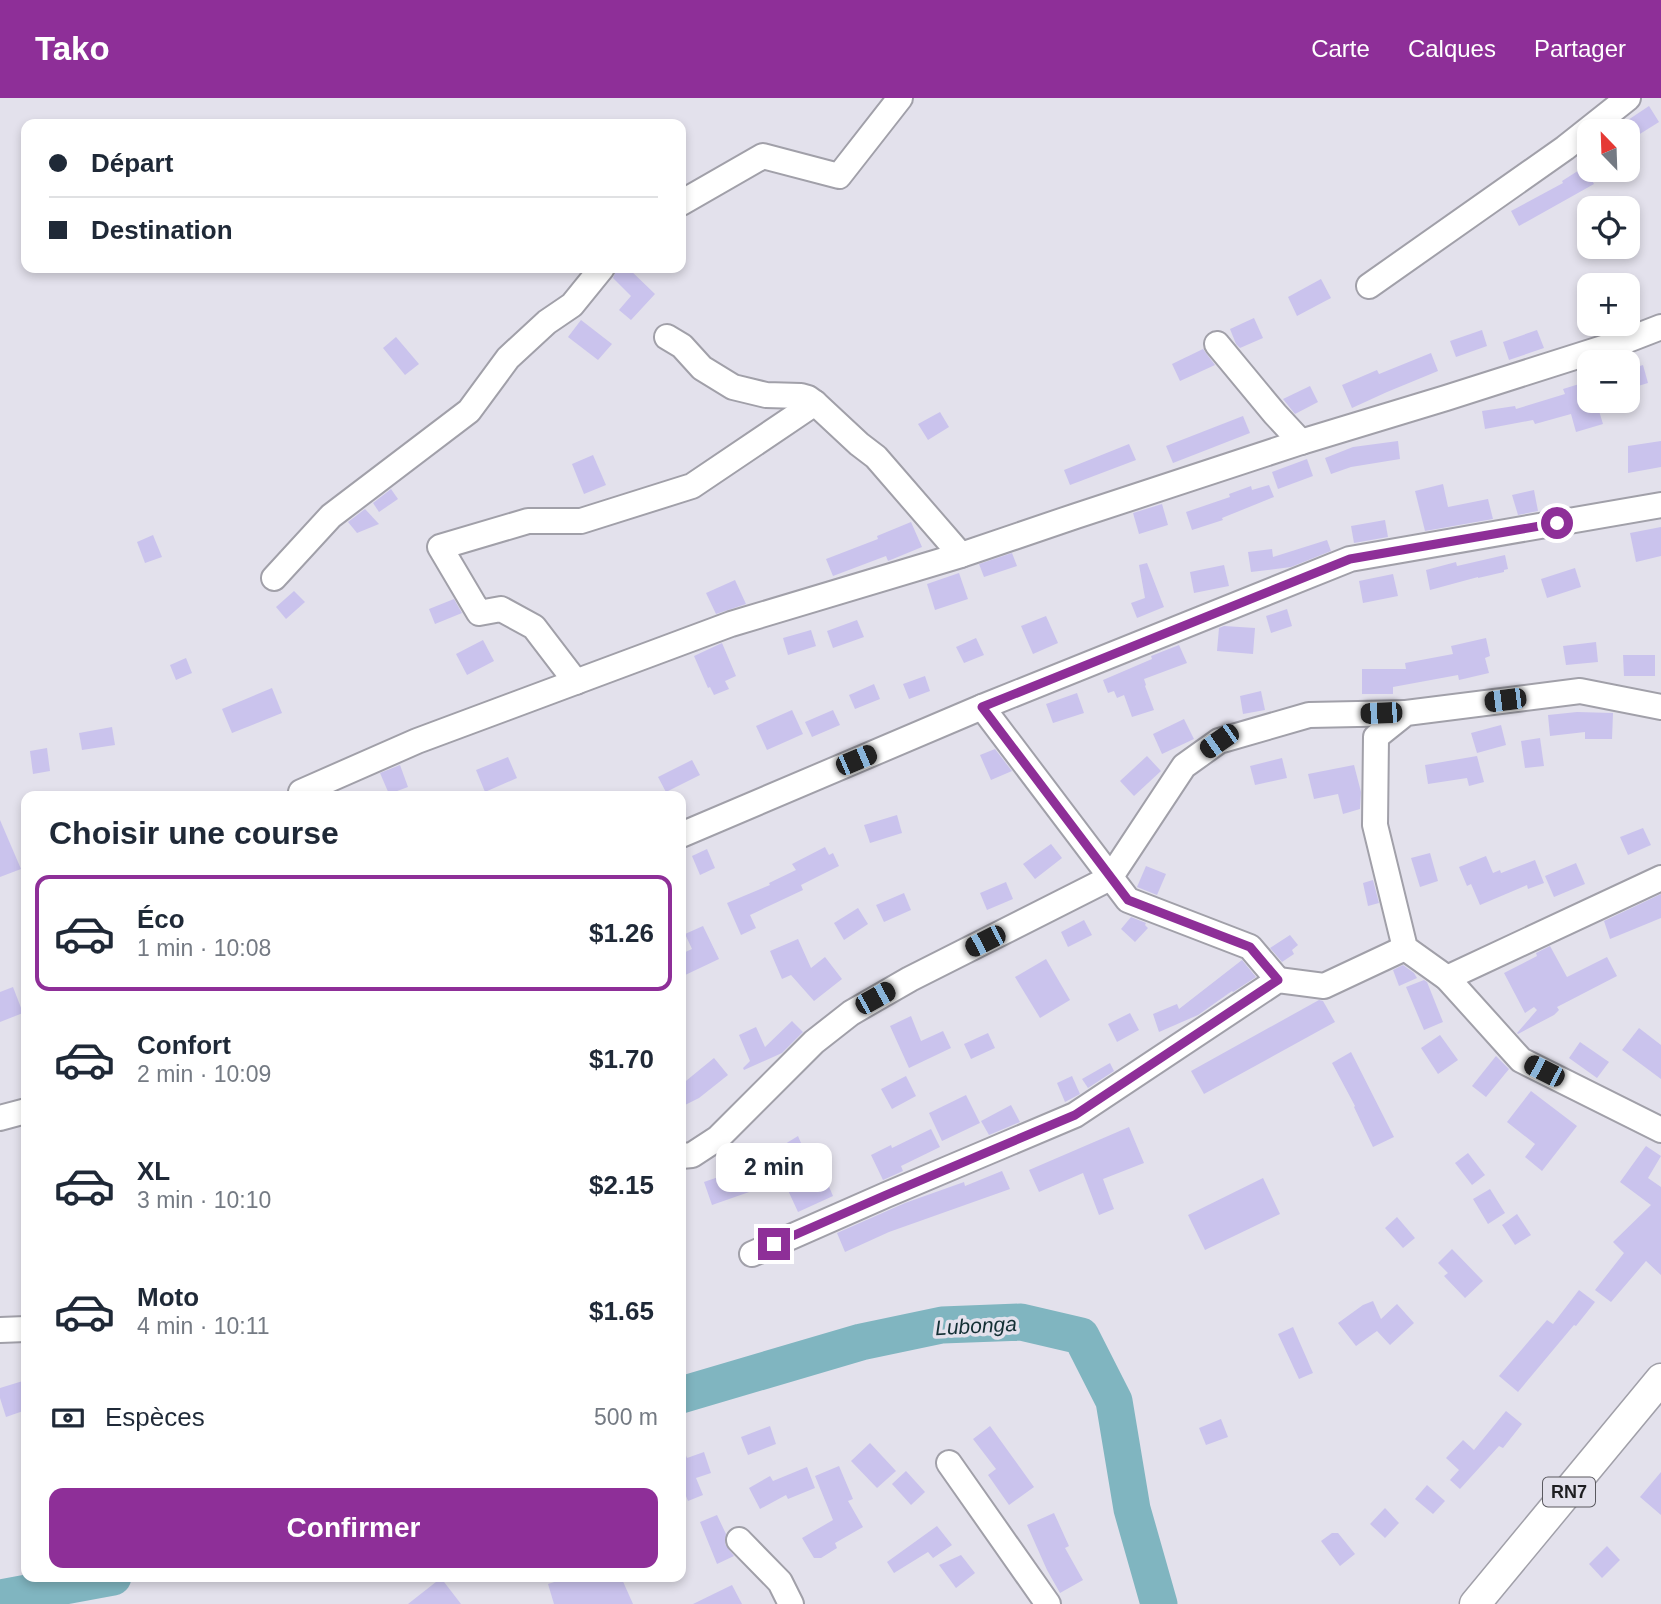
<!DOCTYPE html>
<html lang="fr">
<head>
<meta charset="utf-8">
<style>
	body { margin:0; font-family:Arial,sans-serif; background:#f2f2f3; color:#1f2937; height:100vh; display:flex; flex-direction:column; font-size:26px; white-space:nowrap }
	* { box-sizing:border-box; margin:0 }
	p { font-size:23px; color:#747a83 }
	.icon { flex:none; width:38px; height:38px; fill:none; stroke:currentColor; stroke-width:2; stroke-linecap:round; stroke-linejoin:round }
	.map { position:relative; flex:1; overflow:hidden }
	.details { position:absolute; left:21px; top:693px; width:665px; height:791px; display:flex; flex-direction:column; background:#fff; border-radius:14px; box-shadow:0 4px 10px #0003 }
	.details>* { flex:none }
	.guide { position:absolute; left:21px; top:21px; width:665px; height:154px; border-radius:14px; box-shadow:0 4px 10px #0003; display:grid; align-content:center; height:154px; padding:0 28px; background:#fff }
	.needle { width:46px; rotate:337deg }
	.fabs { position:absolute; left:1577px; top:21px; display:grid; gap:14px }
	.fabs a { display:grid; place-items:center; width:63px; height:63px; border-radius:14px; background:#fff; box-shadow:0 4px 10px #0003; font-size:35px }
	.end { position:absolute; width:32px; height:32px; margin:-16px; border:9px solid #8e2f98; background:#fff; box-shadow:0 0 0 4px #fff }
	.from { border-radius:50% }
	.bubble { position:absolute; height:49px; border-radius:14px; background:#fff; box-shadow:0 4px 10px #0003; font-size:23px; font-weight:600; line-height:49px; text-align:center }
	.car { position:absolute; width:21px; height:42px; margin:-21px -10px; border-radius:9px; box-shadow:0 0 5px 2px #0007; background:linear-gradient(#222 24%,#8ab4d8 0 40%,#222 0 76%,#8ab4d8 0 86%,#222 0) }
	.guide b { display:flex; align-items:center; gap:24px; height:66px; font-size:26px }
	.guide b+b { border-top:2px solid #e0e1e3 }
	.guide i { width:18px; height:18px; background:#1f2937 }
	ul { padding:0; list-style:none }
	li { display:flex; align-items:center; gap:21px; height:116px; margin:0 14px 10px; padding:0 14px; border:4px solid transparent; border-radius:14px }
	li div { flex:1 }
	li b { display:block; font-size:26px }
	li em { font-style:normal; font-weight:600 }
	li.active { border-color:#8e2f98 }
	li>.icon { width:63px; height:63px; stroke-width:1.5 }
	h2 { padding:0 28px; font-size:32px; line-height:84px }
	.pay { display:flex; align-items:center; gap:18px; height:77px; padding:0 28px; font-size:26px }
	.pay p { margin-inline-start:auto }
	.cta { display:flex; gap:14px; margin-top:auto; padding:14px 28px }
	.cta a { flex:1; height:80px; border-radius:14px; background:#8e2f98; color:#fff; font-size:28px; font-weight:600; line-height:80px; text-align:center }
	header { display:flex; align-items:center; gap:42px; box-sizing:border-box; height:98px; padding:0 35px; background:#8e2f98; color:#fff }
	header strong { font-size:33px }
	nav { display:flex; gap:38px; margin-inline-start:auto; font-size:24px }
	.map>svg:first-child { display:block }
</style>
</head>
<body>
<header>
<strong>Tako</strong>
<nav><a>Carte</a><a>Calques</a><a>Partager</a></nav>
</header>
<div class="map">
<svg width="1661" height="1506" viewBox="0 0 1661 1506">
	<rect width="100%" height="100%" fill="#e3e1ec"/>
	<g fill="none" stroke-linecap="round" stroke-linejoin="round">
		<g stroke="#80b5c0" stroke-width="37">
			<path d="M681 1297 861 1244 942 1227 1021 1224 1081 1238 1114 1303 1132 1411 1159 1506"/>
			<path d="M0 1500 113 1479"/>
		</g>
	</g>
	<g fill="#cac3ed">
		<path d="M1649 8 1659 24 1635 39 1625 24Z"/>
		<path d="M1584 69 1594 86 1519 128 1511 113 1563 85 1562 83Z"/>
		<path d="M617 170H628L655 196 631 222 619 212 631 198 613 180Z"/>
		<path d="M1321 181 1331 200 1297 218 1288 199Z"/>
		<path d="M1254 220 1263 240 1240 250 1236 246 1230 231Z"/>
		<path d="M581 222 612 246 598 262 568 239Z"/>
		<path d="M1482 232 1487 248 1456 259 1450 243Z"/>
		<path d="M1537 232 1544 250 1509 262 1503 244Z"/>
		<path d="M396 239 419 266 405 277 383 250Z"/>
		<path d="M1203 251 1215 267 1180 283 1172 266Z"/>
		<path d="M1431 255 1438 273 1387 294 1352 310 1342 287 1377 272 1379 276Z"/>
		<path d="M1643 267 1648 285 1628 291V272Z"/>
		<path d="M1589 283V303H1596L1603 326 1576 334 1571 316 1535 326 1533 322 1485 331 1482 313 1515 308 1516 311 1565 296 1563 291Z"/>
		<path d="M1310 288 1318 304 1295 316 1283 301Z"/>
		<path d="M940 314 949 329 928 342 918 326Z"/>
		<path d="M1243 318 1250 335 1173 365 1166 348Z"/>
		<path d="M1398 343 1400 361 1351 369 1331 376 1325 360 1353 349Z"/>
		<path d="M1661 343V369L1628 375V348Z"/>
		<path d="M1129 346 1136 362 1070 387 1064 372Z"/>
		<path d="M593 357 606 387 584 396 572 366Z"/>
		<path d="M1307 361 1313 378 1278 391 1272 374Z"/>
		<path d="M1443 386 1448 409 1488 401 1493 421 1425 433 1415 393Z"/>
		<path d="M1269 387 1274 399 1222 420 1223 422 1192 432 1186 414 1230 399 1229 396 1251 388 1252 392Z"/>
		<path d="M391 391 398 401 379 414 373 405Z"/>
		<path d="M1534 392 1538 413 1518 417 1512 397Z"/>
		<path d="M1162 406 1168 427 1139 436 1133 415Z"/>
		<path d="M365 411 379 426 357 435 348 424Z"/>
		<path d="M1385 422 1388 439 1354 445 1351 428Z"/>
		<path d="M911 424 922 449 888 463 886 458 833 478 826 461 878 441 877 438Z"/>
		<path d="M1661 429V458L1636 464 1630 435Z"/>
		<path d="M153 437 162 459 145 465 137 444Z"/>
		<path d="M1327 442 1331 453 1291 469 1251 474 1248 454 1272 451 1273 459Z"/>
		<path d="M1012 455 1017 468 984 479 979 466Z"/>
		<path d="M1505 457 1508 471 1504 472V474L1478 480V479L1430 492 1426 472 1456 464 1457 468Z"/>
		<path d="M1147 465 1164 509 1137 520 1131 505 1145 500 1139 467Z"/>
		<path d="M1224 467 1229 488 1194 495 1190 474Z"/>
		<path d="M1575 470 1581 489 1547 500 1541 481Z"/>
		<path d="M959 475 968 501 935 512 927 486Z"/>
		<path d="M1393 476 1398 498 1363 505 1359 483Z"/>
		<path d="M735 482 746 506 716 516 706 495Z"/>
		<path d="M294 493 305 504 286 521 276 509Z"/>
		<path d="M454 501 462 515 435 526 429 511Z"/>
		<path d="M1287 511 1292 528 1271 535 1266 518Z"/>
		<path d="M1046 518 1058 545 1033 556 1021 528Z"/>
		<path d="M857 522 864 539 833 550 827 533Z"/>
		<path d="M1224 528 1255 530 1253 556 1217 553 1219 530Z"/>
		<path d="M811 532 816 548 788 557 783 540Z"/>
		<path d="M976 540 984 557 964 565 956 549Z"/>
		<path d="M1486 540 1490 558 1485 560 1489 575 1459 582 1458 577 1393 589V596H1362V571H1406L1405 565 1453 556 1451 548Z"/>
		<path d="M483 542 494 563 467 577 456 556Z"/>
		<path d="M1596 544 1598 564 1566 567 1563 548Z"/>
		<path d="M722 545 736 578 725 583 729 591 714 597 710 589 708 590 694 558Z"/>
		<path d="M1179 547 1187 565 1144 581 1146 587 1145 588 1154 612 1132 619 1124 597 1117 600 1114 593 1108 595 1103 582 1152 561 1151 558Z"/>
		<path d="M1623 557H1655V578H1624Z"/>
		<path d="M186 560 192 575 176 582 170 567Z"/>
		<path d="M925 578 930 593 909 601 903 586Z"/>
		<path d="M874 586 880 601 855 611 849 597Z"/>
		<path d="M272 590 282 615 232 635 222 611Z"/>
		<path d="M1261 593 1265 612 1243 616 1240 598Z"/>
		<path d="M1077 595 1084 615 1053 625 1046 606Z"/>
		<path d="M792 612 803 636 767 652 756 628Z"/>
		<path d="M833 612 840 627 812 639 805 624Z"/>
		<path d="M1577 614 1613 615 1612 641H1585V634L1550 638 1548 617Z"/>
		<path d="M1184 621 1194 641 1162 656 1153 636Z"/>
		<path d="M1501 627 1506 647 1477 655 1471 635Z"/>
		<path d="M112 629 115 647 82 652 79 635Z"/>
		<path d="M1540 640 1544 668 1525 670 1521 643Z"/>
		<path d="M47 650 50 673 33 676 30 653Z"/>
		<path d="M995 651 1012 673 991 682 980 657Z"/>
		<path d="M1147 658 1161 673 1134 698 1120 683Z"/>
		<path d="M1477 658 1484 684 1469 688 1467 680 1428 686 1425 667Z"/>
		<path d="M508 659 517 680 485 694 476 672Z"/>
		<path d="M1282 660 1287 680 1255 687 1250 668Z"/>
		<path d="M692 662 700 677 666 694 658 679Z"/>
		<path d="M400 667 408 689 389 696 380 675Z"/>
		<path d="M1354 667 1361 694 1360 711 1343 716 1338 696 1314 701 1308 676Z"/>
		<path d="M897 717 902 735 870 745 864 727Z"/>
		<path d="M0 722 21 771 0 779Z"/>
		<path d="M1643 730 1651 747 1628 757 1620 739Z"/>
		<path d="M1051 746 1062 760 1035 781 1023 766Z"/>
		<path d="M825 749 829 757 833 755 839 768 801 787 803 792 750 817 756 830 741 837 727 805 770 787 769 785 796 772 792 766Z"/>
		<path d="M707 751 715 770 700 777 692 758Z"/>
		<path d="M1430 755 1438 783 1420 789 1411 760Z"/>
		<path d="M1486 758 1493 775 1500 772 1501 775 1535 762 1544 785 1528 791 1527 787 1480 807 1471 786 1467 788 1459 769Z"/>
		<path d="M1576 765 1585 786 1554 799 1545 778Z"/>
		<path d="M1146 768 1166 776 1157 797 1137 789Z"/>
		<path d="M1373 782 1379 805 1368 808 1363 785Z"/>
		<path d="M1006 784 1013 801 987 812 980 795Z"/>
		<path d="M904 795 911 812 884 824 876 807Z"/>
		<path d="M1661 796V820L1610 841 1604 823Z"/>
		<path d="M858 810 868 826 844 842 834 825Z"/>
		<path d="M1131 819 1146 825 1145 827 1148 830 1135 844 1121 831Z"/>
		<path d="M1084 822 1092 837 1068 849 1061 834Z"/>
		<path d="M703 828 719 861 681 879V856L692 851 685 836Z"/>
		<path d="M1290 837 1298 847 1292 852 1294 856 1282 864 1270 850Z"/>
		<path d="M798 841 811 870 825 859 842 881 814 903 791 877 782 881 770 853Z"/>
		<path d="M1550 848 1567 879 1607 859 1617 878 1557 909 1559 912 1554 917 1518 936 1517 935 1537 912 1534 909 1525 915 1504 875 1537 858 1536 855Z"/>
		<path d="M1046 861 1070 902 1040 920 1015 879Z"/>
		<path d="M1242 862 1256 879 1233 894 1232 893 1198 917 1159 934 1153 916 1177 906 1179 911Z"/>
		<path d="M1403 867 1414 875 1417 880 1399 888 1393 872Z"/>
		<path d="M1424 882 1427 884 1443 924 1424 932 1406 889Z"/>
		<path d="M13 889 23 915 0 924V894Z"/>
		<path d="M1319 902 1323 903 1335 924 1204 996 1191 973Z"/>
		<path d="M1130 915 1139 932 1117 944 1108 926Z"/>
		<path d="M911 918 921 943 943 933 951 950 909 970 890 928Z"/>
		<path d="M792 923 803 934 782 955 744 972 743 970 750 963 739 937 756 929 765 949Z"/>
		<path d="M1639 930 1661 947V981L1622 952Z"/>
		<path d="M988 935 995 950 971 961 964 946Z"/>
		<path d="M1440 937 1458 962 1438 976 1421 950Z"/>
		<path d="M1580 944 1609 964 1597 980 1569 960Z"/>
		<path d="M1351 954 1394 1039 1373 1049 1354 1009 1355 1008 1332 965Z"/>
		<path d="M1496 958 1509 971 1486 999 1472 988Z"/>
		<path d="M714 960 728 977 699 1000 681 1009V987Z"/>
		<path d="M1110 965 1114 973 1088 990 1082 981Z"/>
		<path d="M906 978 916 998 892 1011 881 991Z"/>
		<path d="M1072 978 1080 996 1065 1004 1057 985Z"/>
		<path d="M1531 993 1577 1028 1542 1073 1525 1059 1535 1046 1507 1024Z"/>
		<path d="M966 997 980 1025 942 1043 929 1015Z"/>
		<path d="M1011 1007 1020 1024 989 1037 981 1023Z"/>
		<path d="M1129 1029 1144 1065 1103 1081 1114 1111 1099 1117 1083 1075 1039 1094 1029 1072Z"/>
		<path d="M931 1031 940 1049 901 1068 903 1073 883 1082 871 1057 891 1047 892 1050Z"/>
		<path d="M798 1038 816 1080 824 1077 833 1098 798 1114 780 1075 750 1087 752 1093 712 1107 704 1084 770 1061 766 1053 785 1046Z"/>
		<path d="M1646 1048 1661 1058 1648 1080 1661 1089V1177L1646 1163 1611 1204 1595 1192 1624 1155 1613 1144 1651 1107 1620 1084Z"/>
		<path d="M1468 1055 1485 1077 1472 1087 1455 1065Z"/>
		<path d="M1002 1073 1010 1091 889 1134 845 1154 837 1135 905 1105 964 1084 965 1088Z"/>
		<path d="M1263 1080 1280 1116 1205 1152 1188 1117Z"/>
		<path d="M1490 1091 1505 1115 1488 1126 1473 1101Z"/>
		<path d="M1517 1116 1531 1137 1515 1147 1502 1127Z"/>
		<path d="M1397 1119 1415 1140 1403 1150 1385 1130Z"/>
		<path d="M1452 1151 1483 1183 1465 1200 1444 1178 1448 1175 1438 1165Z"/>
		<path d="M1579 1192 1595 1204 1576 1228 1574 1227 1518 1294 1499 1278 1547 1222 1553 1226Z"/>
		<path d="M1373 1203 1381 1221 1397 1206 1414 1225 1390 1247 1377 1233 1356 1248 1338 1225 1363 1207Z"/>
		<path d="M1293 1229 1313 1275 1299 1281 1278 1236Z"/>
		<path d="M26 1282V1312L6 1319 0 1300V1290Z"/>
		<path d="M1506 1313 1522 1326 1503 1350 1499 1348 1460 1391 1450 1382 1459 1372 1446 1360 1463 1342 1474 1352Z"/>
		<path d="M1221 1321 1228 1339 1206 1347 1199 1330Z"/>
		<path d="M770 1328 776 1346 748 1357 741 1339Z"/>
		<path d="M990 1328 1034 1389 1009 1407 988 1377 996 1371 973 1341Z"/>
		<path d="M681 1345 687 1360 704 1354 711 1375 696 1380 703 1397 688 1403 681 1386Z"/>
		<path d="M870 1345 896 1373 877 1390 851 1363Z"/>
		<path d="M839 1368 853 1401 848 1403 863 1429 835 1445 837 1450 821 1460H814L802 1440 833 1422 815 1378Z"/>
		<path d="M807 1369 815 1390 788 1401 786 1397 760 1411 749 1390 770 1378 773 1383Z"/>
		<path d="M906 1373 925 1394 911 1407 892 1386Z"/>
		<path d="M1661 1374V1417L1640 1399Z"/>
		<path d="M1427 1387 1445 1403 1433 1416 1415 1401Z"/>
		<path d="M1385 1410 1399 1425 1385 1440 1370 1426Z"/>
		<path d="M1054 1415 1069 1448 1065 1450 1083 1482 1060 1495 1047 1472 1027 1427Z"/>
		<path d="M717 1417 726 1436 725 1446 734 1458 717 1466 700 1424Z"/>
		<path d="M937 1428 952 1447 933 1460 928 1454 894 1475 887 1464Z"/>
		<path d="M1332 1435H1338L1355 1456 1340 1468 1321 1443Z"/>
		<path d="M1607 1448 1620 1462 1602 1480 1589 1466Z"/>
		<path d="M961 1457 975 1475 956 1490 939 1467Z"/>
		<path d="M570 1479H621L633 1506H554L548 1486Z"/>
		<path d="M441 1480 461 1506H408Z"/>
		<path d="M732 1487 742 1506H693Z"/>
	</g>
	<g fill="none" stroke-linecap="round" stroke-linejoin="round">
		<defs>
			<g id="minor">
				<path d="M681 105 763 58 839 78 900 0"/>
				<path d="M1369 188 1565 50 1628 0"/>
				<path d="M667 239 682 248 702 270 733 289 766 297 801 298 808 300 815 305 859 346 876 359 961 457"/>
				<path d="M1217 246 1275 316 1301 344"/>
				<path d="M274 480 331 418 469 313 508 260 547 224 572 207 602 170"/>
				<path d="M576 584 534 529 501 511 479 515 440 449 528 423H581L692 388 815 305"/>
				<path d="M982 609 1128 802 1250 849 1278 882"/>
				<path d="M1661 609 1580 593 1406 615 1376 639 1375 727 1405 850 1447 880 1521 962 1661 1032"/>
				<path d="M301 694 417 643 731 526 961 457 1076 418 1301 344 1446 300 1625 243 1661 229"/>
				<path d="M681 737 982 609 1350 461 1661 407"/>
				<path d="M1447 880 1661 780"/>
				<path d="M0 1020 26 1013"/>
				<path d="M681 1058 692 1057 718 1040 814 944 851 915 910 881 1110 780 1184 668 1219 643 1309 617 1406 615"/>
				<path d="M752 1156 886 1097 1075 1017 1278 882 1324 888 1405 850"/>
				<path d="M0 1232 26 1231"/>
				<path d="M949 1365 1048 1506"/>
				<path d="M739 1442 780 1484 791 1506"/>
			</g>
			<path id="major" d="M1475 1506 1661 1281"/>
		</defs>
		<use href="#minor" stroke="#a1a0a9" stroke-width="28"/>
		<use href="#major" stroke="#a1a0a9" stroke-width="33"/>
		<use href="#minor" stroke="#fff" stroke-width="24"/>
		<use href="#major" stroke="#fff" stroke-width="30"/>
	</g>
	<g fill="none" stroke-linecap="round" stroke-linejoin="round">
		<path stroke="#8e2f98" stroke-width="9" d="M774 1146 886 1097 1075 1017 1278 882 1250 849 1128 802 982 609 1350 461 1557 425"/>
	</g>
	<g text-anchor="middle" stroke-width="7" stroke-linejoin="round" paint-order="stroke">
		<rect fill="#e3e1ec" stroke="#5a595f" stroke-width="2" x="1543" y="1379.5" width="52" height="29" rx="5"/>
		<g font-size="18" font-weight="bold" fill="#1f1f22">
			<text x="1569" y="1400">RN7</text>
		</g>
		<g font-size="21" font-style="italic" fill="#132f34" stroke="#e3e1ec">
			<text transform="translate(976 1228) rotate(-3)" y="7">Lubonga</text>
		</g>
	</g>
</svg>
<div class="fabs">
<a><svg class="needle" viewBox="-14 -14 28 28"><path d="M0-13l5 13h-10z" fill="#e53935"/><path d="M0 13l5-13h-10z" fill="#747a83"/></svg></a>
<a><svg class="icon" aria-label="locate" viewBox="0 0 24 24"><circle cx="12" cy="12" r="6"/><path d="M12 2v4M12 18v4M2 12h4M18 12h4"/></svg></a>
<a>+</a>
<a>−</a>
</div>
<i class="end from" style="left:1557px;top:425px"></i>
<i class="end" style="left:774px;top:1146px"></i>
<div class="bubble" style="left:716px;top:1045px;width:116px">2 min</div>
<i class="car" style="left:1505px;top:602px;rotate:263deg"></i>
<i class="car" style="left:1381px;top:615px;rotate:268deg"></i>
<i class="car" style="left:1219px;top:643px;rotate:235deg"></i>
<i class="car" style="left:856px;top:662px;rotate:67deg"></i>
<i class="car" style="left:985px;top:843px;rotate:243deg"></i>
<i class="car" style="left:875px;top:900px;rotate:61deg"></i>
<i class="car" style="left:1544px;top:973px;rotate:297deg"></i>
<div class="guide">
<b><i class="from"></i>Départ</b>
<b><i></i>Destination</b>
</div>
<section class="details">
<h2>Choisir une course</h2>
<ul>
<li class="active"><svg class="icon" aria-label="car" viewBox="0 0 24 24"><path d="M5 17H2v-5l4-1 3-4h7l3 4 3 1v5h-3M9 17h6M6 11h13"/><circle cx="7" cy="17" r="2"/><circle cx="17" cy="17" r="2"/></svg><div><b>Éco</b><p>1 min · 10:08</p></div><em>$1.26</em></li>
<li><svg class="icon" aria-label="car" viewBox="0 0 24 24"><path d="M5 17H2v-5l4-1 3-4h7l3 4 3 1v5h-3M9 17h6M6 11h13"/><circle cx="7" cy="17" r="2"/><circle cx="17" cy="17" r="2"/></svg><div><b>Confort</b><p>2 min · 10:09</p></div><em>$1.70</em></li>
<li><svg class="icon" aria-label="car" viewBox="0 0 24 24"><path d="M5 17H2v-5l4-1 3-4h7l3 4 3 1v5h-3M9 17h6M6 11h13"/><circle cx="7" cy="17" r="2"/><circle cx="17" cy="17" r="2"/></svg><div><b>XL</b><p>3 min · 10:10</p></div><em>$2.15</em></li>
<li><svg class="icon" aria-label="car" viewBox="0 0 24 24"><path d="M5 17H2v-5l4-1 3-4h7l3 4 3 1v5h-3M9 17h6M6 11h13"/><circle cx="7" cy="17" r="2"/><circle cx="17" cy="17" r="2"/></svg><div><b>Moto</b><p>4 min · 10:11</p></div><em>$1.65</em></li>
</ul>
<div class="pay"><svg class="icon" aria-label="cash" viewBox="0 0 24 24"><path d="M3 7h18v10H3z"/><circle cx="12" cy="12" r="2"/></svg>Espèces<p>500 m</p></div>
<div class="cta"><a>Confirmer</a></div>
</section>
</div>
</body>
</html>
